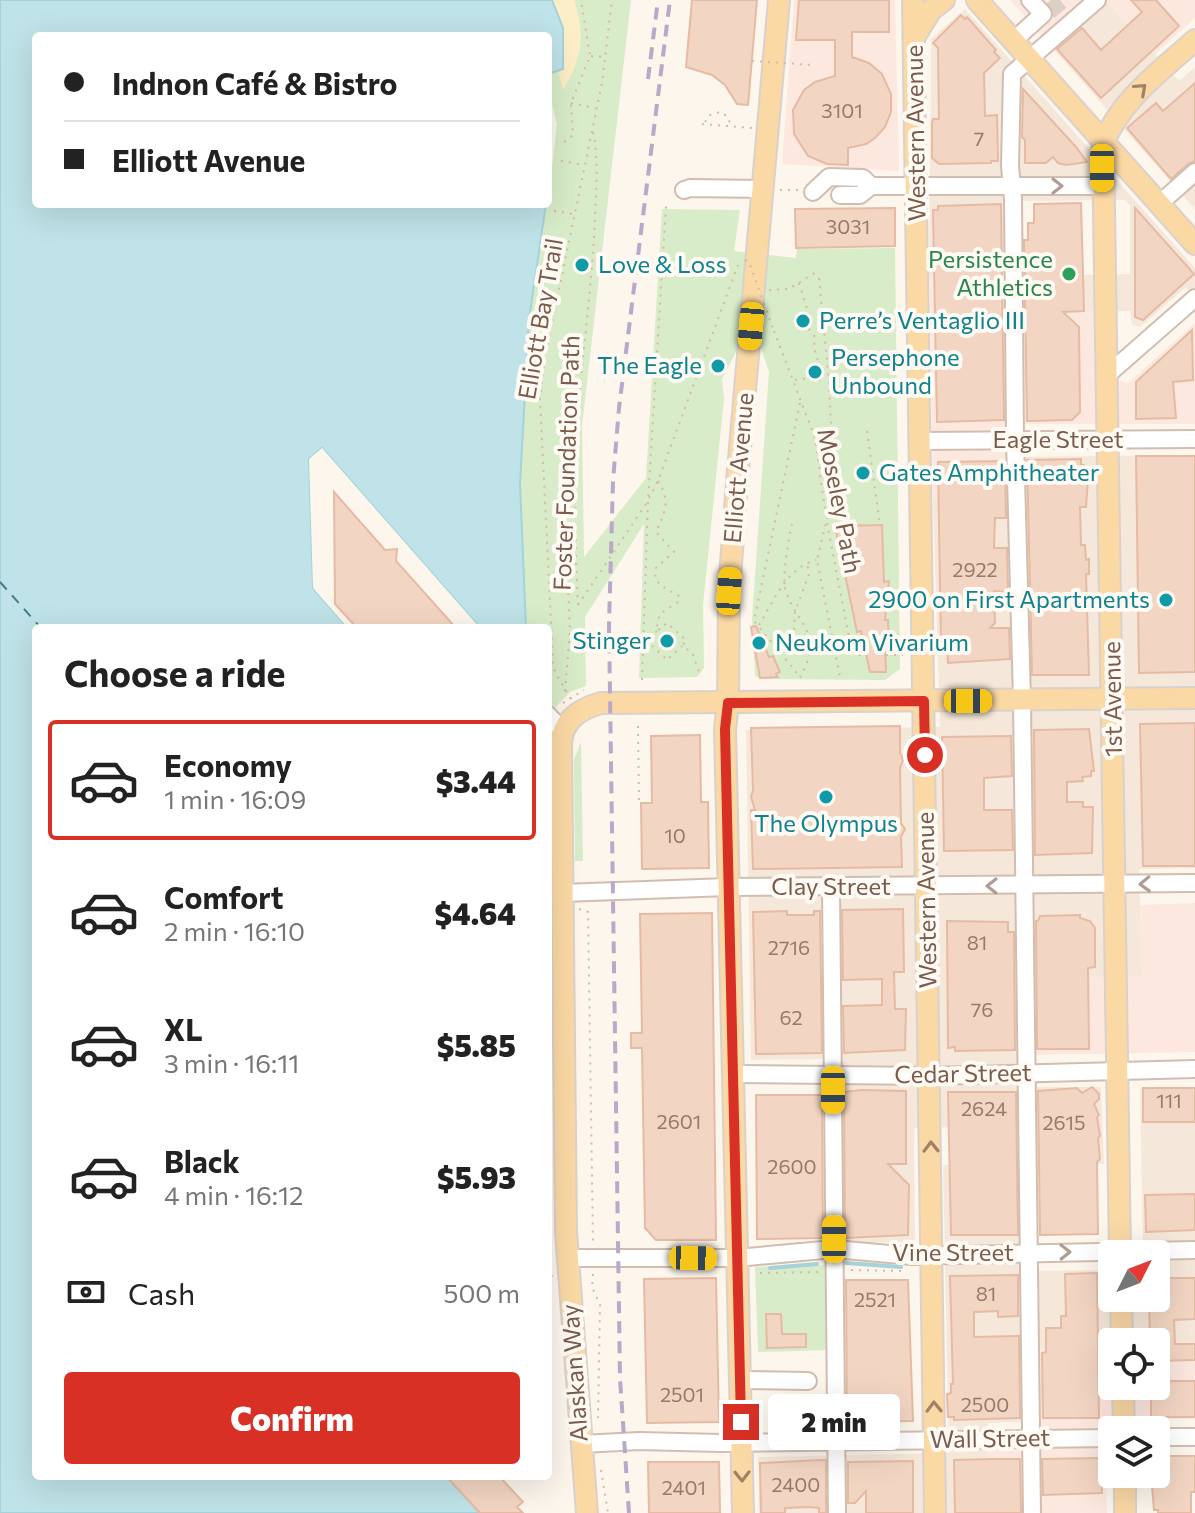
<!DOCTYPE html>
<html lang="en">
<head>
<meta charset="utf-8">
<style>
	body { margin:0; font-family:Commissioner,sans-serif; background:#f6f6f6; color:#222; height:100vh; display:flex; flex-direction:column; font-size:30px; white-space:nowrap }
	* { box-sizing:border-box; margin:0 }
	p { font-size:26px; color:#767676 }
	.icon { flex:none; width:44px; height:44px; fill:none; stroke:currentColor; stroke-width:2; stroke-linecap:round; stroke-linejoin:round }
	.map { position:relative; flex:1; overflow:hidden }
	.drawer { position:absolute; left:32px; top:624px; width:520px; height:856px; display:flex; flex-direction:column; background:#fff; border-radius:8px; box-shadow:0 8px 32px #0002 }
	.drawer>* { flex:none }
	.top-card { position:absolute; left:32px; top:32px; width:520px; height:176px; border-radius:8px; box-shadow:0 8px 32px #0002; display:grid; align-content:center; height:176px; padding:0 32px; background:#fff }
	.needle { width:52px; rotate:48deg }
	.buttons { position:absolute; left:1098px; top:1240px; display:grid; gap:16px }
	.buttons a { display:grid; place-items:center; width:72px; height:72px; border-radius:8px; background:#fff; box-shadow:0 8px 32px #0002; font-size:40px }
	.end { position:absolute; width:36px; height:36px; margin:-18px; border:10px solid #d93025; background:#fff; box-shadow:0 0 0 4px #fff }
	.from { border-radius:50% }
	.bubble { position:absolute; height:56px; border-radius:8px; background:#fff; box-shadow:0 8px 32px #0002; font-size:26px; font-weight:800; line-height:56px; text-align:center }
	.car { position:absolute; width:24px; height:48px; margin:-24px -12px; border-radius:10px; box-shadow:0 0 6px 2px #0007; background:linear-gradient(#f5c518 24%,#345 0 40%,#f5c518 0 76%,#345 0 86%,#f5c518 0) }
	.top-card b { display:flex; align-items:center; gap:28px; height:76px; font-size:30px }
	.top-card b+b { border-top:2px solid #e0e0e0 }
	.top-card i { width:20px; height:20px; background:#222 }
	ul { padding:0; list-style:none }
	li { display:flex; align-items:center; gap:24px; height:120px; margin:0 16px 12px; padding:0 16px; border:4px solid transparent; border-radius:8px }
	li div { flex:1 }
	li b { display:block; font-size:30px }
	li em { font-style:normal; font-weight:800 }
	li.selected { border-color:#d93025 }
	li>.icon { width:72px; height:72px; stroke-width:1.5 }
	h2 { padding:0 32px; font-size:36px; line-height:96px }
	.pay { display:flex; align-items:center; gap:20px; height:88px; padding:0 32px; font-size:30px }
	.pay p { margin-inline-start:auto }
	.action { display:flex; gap:16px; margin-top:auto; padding:16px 32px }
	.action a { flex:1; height:92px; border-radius:8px; background:#d93025; color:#fff; font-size:32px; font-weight:800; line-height:92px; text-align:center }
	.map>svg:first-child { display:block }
</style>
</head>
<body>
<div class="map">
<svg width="1195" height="1513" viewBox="0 0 1195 1513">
	<rect width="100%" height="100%" fill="#fdf6ec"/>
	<g fill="#f5e8da">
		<path d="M1094 0H1106L1179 81 1195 67V209L1047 42Z"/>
		<path d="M965 9 1195 268V297L1186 287 1140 327 1132 325 1130 311 1016 313 1015 276 1130 274V205L1125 200 1009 201 1011 277 929 278 931 39Z"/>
		<path d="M1195 455V868L1139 869 1142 976 1026 979 1029 1087H1101L1104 1164 1024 1163 1025 1271 1112 1270V1298H1156V1254H1143L1140 1088 1195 1087V1343L1112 1342V1346L1037 1349 1038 1421 988 1423 990 1513H759L758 1457 949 1453 943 1165 1023 1163V1126L914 1128 915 1242 838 1243 836 1059 751 1060 746 730 940 727 933 498 1013 496 1011 457Z"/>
	</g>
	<g fill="#fde8e0">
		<path d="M794 0H895L899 171 782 164Z"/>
		<path d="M1010 0H1094L1047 42Z"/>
		<path d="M1106 0H1195V18L1155 54Z"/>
		<path d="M1011 277 1012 313 1094 312 1095 375 1128 383 1195 323V424H1010L1013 496 933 498 929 278Z"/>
		<path d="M1195 903V1052L1028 1055 1026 979 1141 976 1140 905Z"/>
		<path d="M1195 1343V1419L1104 1421 1107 1513H990L989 1451 1039 1450 1037 1349 1112 1346V1386H1156V1344Z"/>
	</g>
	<g fill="#d8ecc9">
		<path d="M552 0H631L582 426 584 557 646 478 662 209 740 210 734 251 796 258 797 249 895 248 900 669 885 680 760 679 755 675 752 619 769 372 752 321 722 379 724 399 703 605 704 668 697 677 639 678 644 524 585 617 586 686 570 692 552 711 548 706V628H526L520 484 529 319 546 204H548L557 124 548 88V74L563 69V28Z"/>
		<path d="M581 742 583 861H575L574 760Z"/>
		<path d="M828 1265 830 1350 758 1352 755 1267Z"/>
	</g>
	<path fill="#fcefc7" d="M552 0H574C586 34 582 60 563 90L558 71 563 69V28Z"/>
	<path fill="#bfe3e8" stroke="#a5d3da" stroke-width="2" d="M0 0H552L563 28V69L548 74V36H36V204H546L529 319 520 484 526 628H480L322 448 309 459 313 588 348 628H36V1476H446L480 1513H0Z"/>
	<path fill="#fdf6ec" d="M322 448 480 628H475L321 454 313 460 317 587 352 628H348L313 588 309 459Z"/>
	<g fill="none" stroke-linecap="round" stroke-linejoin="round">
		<g stroke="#a5d3da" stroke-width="4">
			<path d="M846 1263 901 1267"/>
			<path d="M770 1268 817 1264"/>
		</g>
		<path stroke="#437c86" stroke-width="2" stroke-dasharray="10 8" stroke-linecap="butt" d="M0 582 41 628"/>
	</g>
	<g fill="#f3d5c3" stroke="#e6bba3" stroke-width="2">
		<path d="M692 0H757L748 105 737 104 725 85 712 75 686 67Z"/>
		<path d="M799 0H889V32H852V57L869 63 882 74 891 94V112L885 127 875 138 866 144 848 148V165L827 164 808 156 794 134 793 110 804 90 815 82 835 76V40H796Z"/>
		<path d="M1131 0H1156L1179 26 1101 98 1057 49 1082 28 1101 50 1142 12Z"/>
		<path d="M961 15 965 19 967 17 996 50 994 52 1000 58 984 73 985 116 997 115 998 161H991V163L939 164 932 158V123L933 119H939L938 48 933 43Z"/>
		<path d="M1195 83V161L1188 164 1171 179 1127 128 1156 103 1163 111Z"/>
		<path d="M1023 89 1076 147 1087 162 1066 165 1058 163 1053 157 1046 163H1025V140L1022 137Z"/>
		<path d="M1081 203 1084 311 1063 312 1079 327 1080 412 1072 420 1027 421 1024 240H1028V223H1034V204Z"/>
		<path d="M1001 204 1004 420 937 422 933 210H938V206Z"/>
		<path d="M895 208V246L796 248 795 209Z"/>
		<path d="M1135 208 1194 274 1143 320 1135 317Z"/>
		<path d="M1192 330 1193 380 1173 382 1176 418 1136 419V382Z"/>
		<path d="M1136 456H1195V672L1139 673Z"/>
		<path d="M1081 459V465H1084L1085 479H1088L1086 507H1080L1081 545H1085L1086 560 1089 559V574H1086L1089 675H1032L1027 460Z"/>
		<path d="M1005 461 1006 518H995L994 548H1007L1008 592 994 591 995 623 990 628H1009L1010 659 948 663 947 644H941L938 462Z"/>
		<path d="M334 492 385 550 397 549 396 561 456 628H357L335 604Z"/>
		<path d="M882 525 884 582 889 581 885 620H888L889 647H885L886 672H870L861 631 857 632 835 526Z"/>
		<path d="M756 626 769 657 773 656 780 672 776 674 778 677 760 678 751 627Z"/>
		<path d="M1195 723V866H1143L1140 724Z"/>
		<path d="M900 726V753L903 760 900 768 901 823 905 829 901 837 902 867 753 869 751 810H755L751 797 753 790 751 728Z"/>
		<path d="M1089 729 1094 771H1091V776L1082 777 1083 781 1067 782V802H1083V807H1093L1092 853 1035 855 1034 730Z"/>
		<path d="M700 735 701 802H708L709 868 642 869 641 803H652L651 736Z"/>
		<path d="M1011 736 1012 776 984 778V810H1012L1013 850 944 851 942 737Z"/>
		<path d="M903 909 904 972H894L895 1009H906L905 1050 844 1053 843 1006 882 1005V979L843 980 842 910Z"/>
		<path d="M787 911V915H814V911H820L822 1053 756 1054 753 912Z"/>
		<path d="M712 913 716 1240H656L645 1228 642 1048H631V1033H642L640 914Z"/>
		<path d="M1080 915V918L1090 921 1095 928V967L1088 968 1089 1049H1037L1036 921H1038L1040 916Z"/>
		<path d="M947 921 1008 922V932H1014L1015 1050 955 1051V1047L948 1048Z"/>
		<path d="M1092 1087 1099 1094V1099L1094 1104 1099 1115 1097 1117 1100 1136 1098 1138 1100 1159 1097 1162 1098 1234 1040 1235 1038 1091 1077 1088 1082 1093Z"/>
		<rect x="1143" y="1088" width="52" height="34"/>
		<path d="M861 1090 906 1091V1164H888L909 1185 908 1235 845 1238 844 1092Z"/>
		<path d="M948 1092H1016L1018 1235H951Z"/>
		<path d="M756 1095H822L823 1238 757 1239Z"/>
		<path d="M1195 1194V1230L1146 1232 1145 1195Z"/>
		<path d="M1097 1273 1099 1418H1043L1042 1353 1046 1352V1328H1061V1316H1066L1065 1274Z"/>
		<path d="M1018 1275V1316L998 1317V1311L974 1312V1337L1019 1336 1020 1418 954 1420V1417H948L947 1394 951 1393V1384H953L950 1276Z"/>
		<path d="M716 1278 719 1422 647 1423 644 1279Z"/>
		<path d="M1156 1278H1195V1319L1174 1320 1175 1344H1195V1360L1156 1361V1342H1150L1149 1298H1156Z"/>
		<path d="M846 1280H908L913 1421 847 1422Z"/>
		<path d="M766 1314H781L782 1334H806V1347L767 1348Z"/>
		<path d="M1156 1381H1195V1417H1151V1386H1156Z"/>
		<path d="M1156 1456H1195V1492H1191V1513H1158V1510H1154L1151 1474H1156Z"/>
		<path d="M1101 1458 1102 1493 1043 1495 1042 1459Z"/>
		<path d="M991 1459H1020L1021 1513H955L954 1460Z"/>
		<path d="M821 1460H826V1513H819V1508L808 1507 785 1508V1513H761L760 1463Z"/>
		<path d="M913 1461V1513H866V1491L855 1503H848V1462Z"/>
		<path d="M648 1462H719L720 1513H649Z"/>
		<path d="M446 1476H499L523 1502 517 1507 523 1513H480Z"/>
	</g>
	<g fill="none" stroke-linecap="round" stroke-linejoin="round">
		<path stroke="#dcd0c4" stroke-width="16" stroke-dasharray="16 8" stroke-linecap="butt" d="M1049 12 1063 0"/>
		<defs>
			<g id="minor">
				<path d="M1013 41 1043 14 1030 0"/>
				<path d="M871 186H1102"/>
				<path d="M684 190 690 188 763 189"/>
				<path d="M813 192 829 177 863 178 871 186"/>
				<path d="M840 195H860L871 186"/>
				<path d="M1159 204 1195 172"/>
				<path d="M1106 376 1195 298"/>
				<path d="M921 441 1195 439"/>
				<path d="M548 715 562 730"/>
				<path d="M831 886 837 1513"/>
				<path d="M562 893 728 887 1195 883"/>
				<path d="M731 1074 930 1076 1195 1069"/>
				<path d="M567 1258H736L834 1249 912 1256 1195 1250"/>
				<path d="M740 1380 808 1381"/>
				<path d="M1156 1437H1195"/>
				<path d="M581 1444 639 1441 720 1443 1112 1438"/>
				<path d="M1032 1513 1022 700 1015 440 1013 199 1010 166 1012 74 1097 0"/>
			</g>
			<g id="major">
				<path d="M913 0 935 1513"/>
				<path d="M977 0 1195 244"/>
				<path d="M915 36 931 10 944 0"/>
				<path d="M1120 1254 1103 144C1121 99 1160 72 1195 40"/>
				<path d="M1121 1298 1122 1342"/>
				<path d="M1123 1386 1124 1430"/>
				<path d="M1125 1474V1513"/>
				<path d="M587 1513 566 1232 561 743C563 720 579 709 601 703L1195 698"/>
				<path d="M743 1513 725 729 728 703 729 591 737 482 779 0"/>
			</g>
		</defs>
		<use href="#minor" stroke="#d1beb0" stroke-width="20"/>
		<use href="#major" stroke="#dad1cd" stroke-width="24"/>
		<g stroke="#d9b8a5" stroke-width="2" stroke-dasharray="2 6" stroke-linecap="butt">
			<path d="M591 56 605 57"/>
			<path d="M571 103 595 108"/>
			<path d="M705 122 710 115 720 112 727 116 731 125"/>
			<path d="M702 124 752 128"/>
			<path d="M564 142 573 135 571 103 590 56 581 0"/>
			<path d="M561 161 583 165"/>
			<path d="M780 190H799"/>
			<path d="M554 211 573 214"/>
			<path d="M549 262 563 264"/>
			<path d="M819 278 829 383 834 489 817 560 840 677"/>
			<path d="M799 283 810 318 808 328 815 337 814 348 824 381"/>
			<path d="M769 290 789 289 816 272"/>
			<path d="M774 331 815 438 826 517"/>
			<path d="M795 380 808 378 824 381"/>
			<path d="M800 403 754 621 801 678"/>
			<path d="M867 431 880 525"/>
			<path d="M658 481C671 501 665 512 656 532L674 552 656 568 655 578 660 585 679 596 678 602C663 612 657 612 657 631L667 623 686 640 683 645 693 655 701 677"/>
			<path d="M649 498 658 481 738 265"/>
			<path d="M827 523 849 637 860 656 866 654"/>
			<path d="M792 524C789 537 782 576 785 588 795 625 826 631 800 677"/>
			<path d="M578 605C574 531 574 442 582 368 587 317 593 268 595 217 596 188 599 161 593 132"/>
			<path d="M759 625C774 601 786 568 816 560"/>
			<path d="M657 631 645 639 667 660 682 646"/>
			<path d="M777 647 794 629 795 612 809 574 807 563"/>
			<path d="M886 655H903"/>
			<path d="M642 680 648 501 666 206"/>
			<path d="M565 691 570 631 568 584 575 562"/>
			<path d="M571 699 555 672 553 663 540 399 545 357 602 83 612 0"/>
			<path d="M563 703 584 690"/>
			<path d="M638 726 639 800"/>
			<path d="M579 909 588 912 593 1244"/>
			<path d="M551 1267 552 1281"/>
			<path d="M851 1270 901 1271"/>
			<path d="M760 1273 819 1272"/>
			<path d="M593 1274 592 1287 600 1305 598 1418"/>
			<path d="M601 1470 608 1513"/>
		</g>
		<use href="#minor" stroke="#fff" stroke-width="16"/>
		<use href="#major" stroke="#fbd9a5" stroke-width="20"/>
		<g stroke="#b9a8c9" stroke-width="4" stroke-dasharray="12 8" stroke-linecap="butt">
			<path d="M648 79 658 0"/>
			<path d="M629 1513 620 1378 609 625 613 481 619 408 670 0"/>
		</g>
		<g stroke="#d9b8a5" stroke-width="2" stroke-dasharray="2 6" stroke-linecap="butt">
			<path d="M752 61 813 65"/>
			<path d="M745 260 749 262 774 331"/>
			<path d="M578 605 648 501"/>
		</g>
	</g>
	<defs><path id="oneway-chevron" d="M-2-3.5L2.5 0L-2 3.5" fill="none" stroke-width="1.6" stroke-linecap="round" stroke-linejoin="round" transform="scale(2)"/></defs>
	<g stroke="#a18267">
		<use href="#oneway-chevron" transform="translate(1141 89) rotate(-42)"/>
		<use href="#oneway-chevron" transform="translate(931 1147) rotate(-91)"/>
		<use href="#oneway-chevron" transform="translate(934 1407) rotate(-91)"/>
		<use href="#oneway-chevron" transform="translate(742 1476) rotate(89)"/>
	</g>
	<g stroke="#af9d94">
		<use href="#oneway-chevron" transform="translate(1057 186)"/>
		<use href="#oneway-chevron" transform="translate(1145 884) rotate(178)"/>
		<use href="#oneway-chevron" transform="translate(992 886) rotate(180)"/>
		<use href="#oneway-chevron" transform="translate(1065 1252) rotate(-1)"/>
	</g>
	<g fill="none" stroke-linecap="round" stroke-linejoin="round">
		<path stroke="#d93025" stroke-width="10" d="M741 1422 725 729 728 703 924 701 925 755"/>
	</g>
	<g fill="#0f9aa8" stroke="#fffaf3" stroke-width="3">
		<circle cx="582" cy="265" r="8"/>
		<circle cx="803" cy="321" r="8"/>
		<circle cx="718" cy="366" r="8"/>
		<circle cx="815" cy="372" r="8"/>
		<circle cx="863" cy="473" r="8"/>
		<circle cx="1166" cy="600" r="8"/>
		<circle cx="667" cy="641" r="8"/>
		<circle cx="759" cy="643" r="8"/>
		<circle cx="826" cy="797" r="8"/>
	</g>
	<circle fill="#2e9e5b" stroke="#fffaf3" stroke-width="3" cx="1069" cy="274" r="8"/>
	<g text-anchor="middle" stroke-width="8" stroke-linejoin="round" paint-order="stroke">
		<g font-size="20" fill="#987a6a">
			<text x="842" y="118">3101</text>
			<text x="979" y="146">7</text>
			<text x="848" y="234">3031</text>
			<text x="975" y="577">2922</text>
			<text x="675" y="843">10</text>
			<text x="977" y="950">81</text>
			<text x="789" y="955">2716</text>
			<text x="982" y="1017">76</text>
			<text x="791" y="1025">62</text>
			<text x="1169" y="1108">111</text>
			<text x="984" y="1116">2624</text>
			<text x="679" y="1129">2601</text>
			<text x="1064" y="1130">2615</text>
			<text x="792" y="1174">2600</text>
			<text x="986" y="1301">81</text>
			<text x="875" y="1307">2521</text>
			<text x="682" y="1402">2501</text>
			<text x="985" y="1412">2500</text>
			<text x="796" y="1492">2400</text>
			<text x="684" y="1495">2401</text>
		</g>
		<g font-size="24" fill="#7a5c4d" stroke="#fffaf3">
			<text transform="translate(916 133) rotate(-91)" y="8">Western Avenue</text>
			<text transform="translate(541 319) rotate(-80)" y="8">Elliott Bay Trail</text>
			<text x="1058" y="448">Eagle Street</text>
			<text transform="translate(567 463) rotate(-88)" y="8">Foster Foundation Path</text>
			<text transform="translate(739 468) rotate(-85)" y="8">Elliott Avenue</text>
			<text transform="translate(839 501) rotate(79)" y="8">Moseley Path</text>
			<text transform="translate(1113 699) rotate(-91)" y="8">1st Avenue</text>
			<text x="831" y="895">Clay Street</text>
			<text transform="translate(927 900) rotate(-91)" y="8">Western Avenue</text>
			<text transform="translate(963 1074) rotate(-1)" y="8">Cedar Street</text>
			<text x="953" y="1261">Vine Street</text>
			<text transform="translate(575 1373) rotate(-94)" y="8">Alaskan Way</text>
			<text transform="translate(990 1439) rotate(-1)" y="8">Wall Street</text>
		</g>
		<g font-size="24" fill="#27864d" stroke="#fffaf3" text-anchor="end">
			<text x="1053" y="268">Persistence<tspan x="1053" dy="28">Athletics</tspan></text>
		</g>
		<g font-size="24" fill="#0d838f" stroke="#fffaf3" text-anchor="start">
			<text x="598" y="273">Love &amp; Loss</text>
			<text x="819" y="329">Perre’s Ventaglio III</text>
			<text x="831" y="366">Persephone<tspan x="831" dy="28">Unbound</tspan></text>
			<text x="702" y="374" text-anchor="end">The Eagle</text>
			<text x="879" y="481">Gates Amphitheater</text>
			<text x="1150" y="608" text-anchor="end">2900 on First Apartments</text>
			<text x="651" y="649" text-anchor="end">Stinger</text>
			<text x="775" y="651">Neukom Vivarium</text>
			<text x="826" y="832" text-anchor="middle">The Olympus</text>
		</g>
	</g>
</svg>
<div class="buttons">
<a><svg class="needle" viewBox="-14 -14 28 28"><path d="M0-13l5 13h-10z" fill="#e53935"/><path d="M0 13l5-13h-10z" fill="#767676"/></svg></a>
<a><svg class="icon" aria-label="locate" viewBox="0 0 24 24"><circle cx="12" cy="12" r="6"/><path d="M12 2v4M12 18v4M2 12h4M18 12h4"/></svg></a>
<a><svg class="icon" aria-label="layers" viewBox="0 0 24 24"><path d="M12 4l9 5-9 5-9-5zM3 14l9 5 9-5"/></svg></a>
</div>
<i class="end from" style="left:925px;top:755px"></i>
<i class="end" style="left:741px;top:1422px"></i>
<div class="bubble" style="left:768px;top:1394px;width:132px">2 min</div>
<i class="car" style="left:1102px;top:168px;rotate:180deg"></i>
<i class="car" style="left:751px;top:326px;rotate:185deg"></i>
<i class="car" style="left:729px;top:591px;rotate:4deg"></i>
<i class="car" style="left:968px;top:701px;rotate:90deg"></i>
<i class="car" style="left:833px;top:1090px;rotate:180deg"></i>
<i class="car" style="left:834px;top:1239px;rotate:0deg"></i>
<i class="car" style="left:693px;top:1258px;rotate:91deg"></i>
<div class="top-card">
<b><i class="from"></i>Indnon Café &amp; Bistro</b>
<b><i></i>Elliott Avenue</b>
</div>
<section class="drawer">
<h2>Choose a ride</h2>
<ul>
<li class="selected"><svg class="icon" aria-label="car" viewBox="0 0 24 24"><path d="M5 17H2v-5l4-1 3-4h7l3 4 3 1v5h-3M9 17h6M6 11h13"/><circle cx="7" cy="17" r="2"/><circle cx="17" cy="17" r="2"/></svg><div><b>Economy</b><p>1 min · 16:09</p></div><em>$3.44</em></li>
<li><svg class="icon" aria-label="car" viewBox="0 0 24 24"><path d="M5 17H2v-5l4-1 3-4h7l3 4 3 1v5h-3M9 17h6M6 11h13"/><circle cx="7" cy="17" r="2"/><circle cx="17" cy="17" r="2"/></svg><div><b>Comfort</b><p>2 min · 16:10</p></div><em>$4.64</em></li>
<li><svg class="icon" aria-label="car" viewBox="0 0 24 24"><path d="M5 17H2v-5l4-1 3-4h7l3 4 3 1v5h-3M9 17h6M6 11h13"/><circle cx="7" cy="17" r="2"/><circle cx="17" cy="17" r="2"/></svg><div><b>XL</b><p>3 min · 16:11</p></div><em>$5.85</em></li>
<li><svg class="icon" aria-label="car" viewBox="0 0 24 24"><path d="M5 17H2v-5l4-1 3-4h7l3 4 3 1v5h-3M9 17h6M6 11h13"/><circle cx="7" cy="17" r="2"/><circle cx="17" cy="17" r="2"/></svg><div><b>Black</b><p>4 min · 16:12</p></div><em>$5.93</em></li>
</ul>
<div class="pay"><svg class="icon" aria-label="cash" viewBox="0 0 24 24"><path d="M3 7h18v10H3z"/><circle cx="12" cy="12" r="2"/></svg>Cash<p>500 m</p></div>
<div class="action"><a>Confirm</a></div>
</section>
</div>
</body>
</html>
